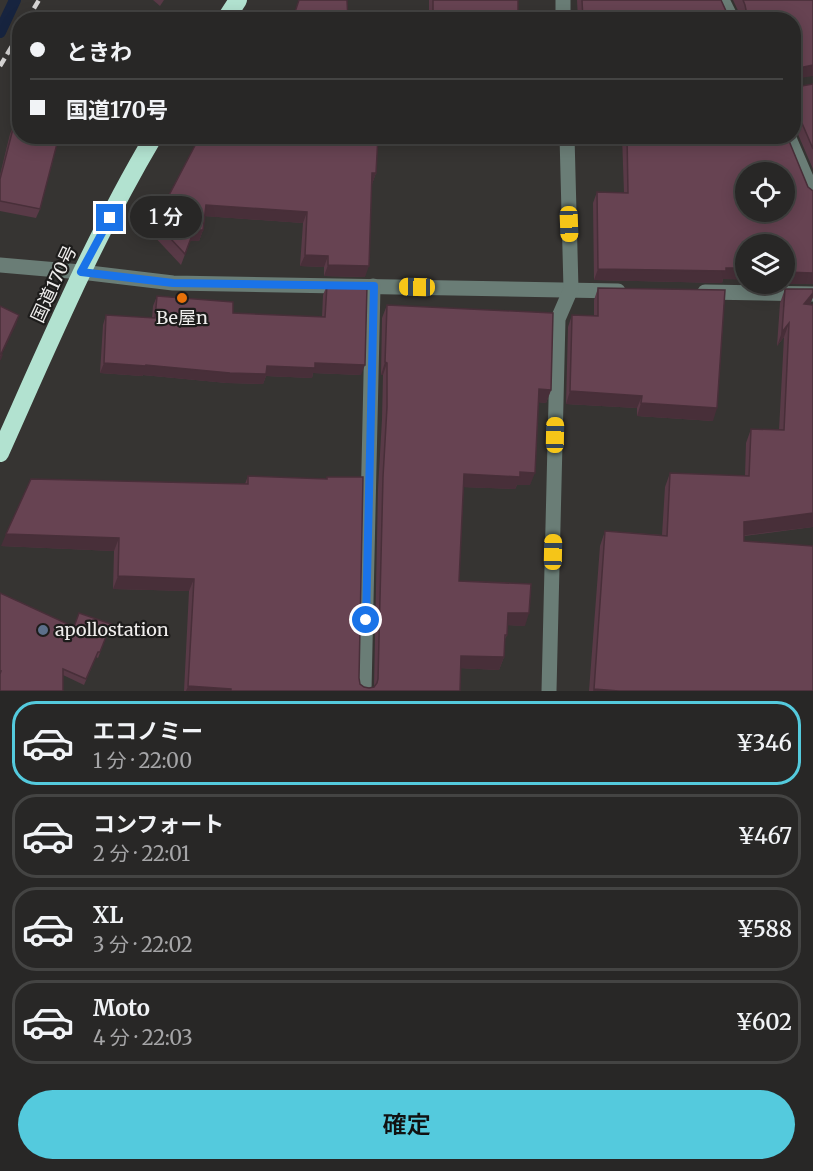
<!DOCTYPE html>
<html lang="ja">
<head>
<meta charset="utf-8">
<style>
	body { margin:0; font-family:Merriweather,"Noto Sans JP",serif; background:#343332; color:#f1f3f6; height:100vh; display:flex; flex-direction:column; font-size:22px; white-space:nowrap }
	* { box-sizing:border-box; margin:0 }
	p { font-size:20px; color:#a5a5a7 }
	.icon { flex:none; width:33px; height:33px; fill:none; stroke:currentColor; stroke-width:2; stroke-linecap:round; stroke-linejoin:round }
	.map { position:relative; height:691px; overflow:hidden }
	.side { display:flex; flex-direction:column; background:#282726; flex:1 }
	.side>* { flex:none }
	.top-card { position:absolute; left:12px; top:12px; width:789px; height:132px; border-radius:24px; box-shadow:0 3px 15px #0003,0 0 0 2px #444443; display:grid; align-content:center; height:132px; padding:0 18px; background:#282726 }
	.tools { position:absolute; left:735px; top:162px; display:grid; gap:12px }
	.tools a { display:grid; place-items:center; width:60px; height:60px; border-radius:50%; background:#282726; box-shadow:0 3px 15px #0003,0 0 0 2px #444443; font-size:30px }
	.end { position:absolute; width:27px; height:27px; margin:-14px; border:8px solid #1a73e8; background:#fff; box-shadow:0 0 0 3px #fff }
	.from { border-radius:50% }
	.bubble { position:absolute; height:42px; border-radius:21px; background:#282726; box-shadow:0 3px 15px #0003,0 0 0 2px #444443; font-size:20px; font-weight:600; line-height:42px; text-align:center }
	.car { position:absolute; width:18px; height:36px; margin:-18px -9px; border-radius:8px; box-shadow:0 0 4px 2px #0007; background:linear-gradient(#f5c518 24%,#345 0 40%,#f5c518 0 76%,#345 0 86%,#f5c518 0) }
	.top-card b { display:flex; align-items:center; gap:21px; height:57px; font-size:22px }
	.top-card b+b { border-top:2px solid #444443 }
	.top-card i { width:15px; height:15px; background:#f1f3f6 }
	ul { padding:10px 0 0; list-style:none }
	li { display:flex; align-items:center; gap:18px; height:84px; margin:0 12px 9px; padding:0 6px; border:3px solid #444443; border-radius:24px }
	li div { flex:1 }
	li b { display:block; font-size:22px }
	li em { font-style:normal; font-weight:600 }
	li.active { border-color:#54cadd }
	li>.icon { width:54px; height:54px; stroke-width:1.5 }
	.primary-button { display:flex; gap:12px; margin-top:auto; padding:12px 18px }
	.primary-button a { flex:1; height:69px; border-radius:36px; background:#54cadd; color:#111; font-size:24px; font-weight:600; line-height:69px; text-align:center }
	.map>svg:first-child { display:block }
</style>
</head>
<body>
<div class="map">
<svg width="813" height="691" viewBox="0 0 813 691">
	<rect width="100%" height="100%" fill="#363432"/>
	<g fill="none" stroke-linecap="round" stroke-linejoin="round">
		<path stroke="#17243f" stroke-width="12" d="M0 32 15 0"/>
		<g stroke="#6a7d76" stroke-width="15">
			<path d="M563 0V20"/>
			<path d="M722 0 732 20"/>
			<path d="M788 136 813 194"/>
			<path d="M0 265 81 272 173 283 618 291"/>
			<path d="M705 292 813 294"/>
			<path d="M364 691 373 286"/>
			<path d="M549 691 558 319 571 289 567 136"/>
		</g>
		<g stroke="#b2e2d0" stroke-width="18">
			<path d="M225 20 238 0"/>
			<path d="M0 453C48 346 94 237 154 136"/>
		</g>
		<g stroke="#d7d5d4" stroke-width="4.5" stroke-dasharray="9 4.5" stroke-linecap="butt">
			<path d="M27 20 39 0"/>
			<path d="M0 66 20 33"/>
		</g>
	</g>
	<g fill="#593a47">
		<path d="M153 0H164L160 6Z"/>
		<path d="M299 0 348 20H292Z"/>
		<rect x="429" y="0" width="89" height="20"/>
		<path d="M577 0H721L727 13 730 17 735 18 741 17 733 0H813V76L812 75 794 20H578Z"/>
		<path d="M813 84V169L797 132 794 128V86L796 87Z"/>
		<path d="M14 125 40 209 36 218 0 211V175L10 134Z"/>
		<path d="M622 136H787L808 187 813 191V284H782H784V244L723 279 722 283 594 280 593 203 597 192 624 193Z"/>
		<path d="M376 173 372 184 365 277 324 276V267L300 266 303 223 205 216 203 230 199 241H190L181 265 151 233 155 222Z"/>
		<path d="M327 285 361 375 313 373 312 378 266 376 263 384 227 383 143 375 142 376 100 373 103 325 106 315 152 318 153 306 157 296 233 313 322 317 323 295Z"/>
		<path d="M598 288 713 421 637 416V408L566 404 568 327 572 315 594 316V300Z"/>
		<path d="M785 289 813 293V297L810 304 813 527 744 536V541L813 691H589L600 546 605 531 662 535 665 487 670 473 745 476 746 443 751 429 779 430 784 337 777 346 780 303Z"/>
		<path d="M387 305 551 390 546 403 538 402 530 485H517L515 489 463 487 459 581 525 626 507 625V635L504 641V657L499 670 460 668V691H184L189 591 113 589 114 551 1 546 245 484 248 476 326 479 327 477 359 678 360 684 364 687 369 688 374 687 378 489 382 419 383 375H381L382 318Z"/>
		<path d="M0 593 74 627 111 624 98 658 96 657 84 685 63 675 0 691Z"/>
	</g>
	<g fill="#482f39">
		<path d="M813 65V76L794 79V69Z"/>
		<path d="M372 173H376L372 184H368Z"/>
		<path d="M206 205 307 212 303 223 202 216Z"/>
		<path d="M194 230H203L199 241H190Z"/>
		<path d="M305 255 328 256 324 267 300 266Z"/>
		<path d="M328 265 369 266 365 277 324 276Z"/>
		<path d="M726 268H746V280L723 279 722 283 594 280 598 269Z"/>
		<path d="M786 272 813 273V284H782H784V276Z"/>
		<path d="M813 293V297L810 304 799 318 804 304Z"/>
		<path d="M19 315 16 325 0 358V356Z"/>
		<path d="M789 323 784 337 777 346 782 332Z"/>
		<path d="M385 362 387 363 383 375H381Z"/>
		<path d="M104 363 267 366 315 363 365 365 361 375 313 373 312 378 266 376 263 384 227 383 143 375 142 376 100 373Z"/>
		<path d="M539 389 551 390 546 403 534 402Z"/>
		<path d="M570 391 642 396 637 408 566 404Z"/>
		<path d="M641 403 717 408 713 421 637 416Z"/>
		<path d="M520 472 535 473 530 485H517L515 489 459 487 464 474Z"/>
		<path d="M813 513V527L738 536 744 522Z"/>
		<path d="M6 534 119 538 114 551 1 546Z"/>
		<path d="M118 576 194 579 189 591 113 589Z"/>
		<path d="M508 613H529L525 626 503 625Z"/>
		<path d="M461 656 504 657 499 670 456 668Z"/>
		<path d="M188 686 231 689V691H186Z"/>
		<path d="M594 689 619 691H593Z"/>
	</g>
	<g fill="#674352" stroke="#482f39" stroke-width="1.5" fill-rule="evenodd">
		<path d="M299 0H347L348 20H302V19L294 15Z"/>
		<rect x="433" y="0" width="85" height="20"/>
		<path d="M582 0H721L727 13 730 17 735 18H740L744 15 746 10 745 5 743 0H813V65L794 69V20H583Z"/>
		<path d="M813 84V149L801 121 798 117 794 115V86L796 87Z"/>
		<path d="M20 124V136H59L40 209 0 201V179L14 125Z"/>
		<path d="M200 136H378L376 173H372L369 266 328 265V256L305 255 307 212 206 205 203 230H194L185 254 155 222Z"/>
		<path d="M627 136H787L808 187 813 191V273L786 272V269H784V244H746V268H726V271L598 269 597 192 628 193ZM746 172H784V212H746Z"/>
		<path d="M327 285 367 286 365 365 315 363V368L267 366 266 374 230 373 146 365V366L104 363 106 315 155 318 157 296 233 302V313L325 317Z"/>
		<path d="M598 288 725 290 717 408 641 403 642 396 570 391 572 315 598 316Z"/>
		<path d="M785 289H813V293L804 304 813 305V513L744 522V541L813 546V691H619L594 689 605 531 667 536 670 473 749 476 751 429 784 430 789 323 782 332Z"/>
		<path d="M387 305 553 313 551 390 539 389 535 473 520 472V477L464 474 459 581 531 584 529 613H508L507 635H505L504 657 461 656 460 691H231V689L188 686 194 579 118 576 119 538 6 534 31 479 248 484V476L327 479V477H363L359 678 360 684 364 687 369 688 374 687 377 683 378 679 383 477 387 407V363L385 362Z"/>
		<path d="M0 306 19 315 1 354 2 355 0 360Z"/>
		<path d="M0 593 74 627 79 613 111 624 100 652H98L86 679 63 669V691H0V674L1 671H0Z"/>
	</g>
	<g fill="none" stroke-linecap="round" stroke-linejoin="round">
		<path stroke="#1a73e8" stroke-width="8" d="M110 218 81 272 173 283 374 286 366 620"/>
	</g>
	<circle fill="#e8710a" stroke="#1d1c1b" stroke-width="2" cx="182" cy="298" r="6"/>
	<circle fill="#5c6f8a" stroke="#1d1c1b" stroke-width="2" cx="43" cy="630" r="6"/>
	<g text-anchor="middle" stroke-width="4.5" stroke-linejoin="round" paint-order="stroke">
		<g font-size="18" fill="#efedec" stroke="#1d1c1b">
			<text transform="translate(54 284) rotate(-65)" y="6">国道170号</text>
		</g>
		<g font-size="18" fill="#efedec" stroke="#1d1c1b">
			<text x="182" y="324">Be屋n</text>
			<text x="55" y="636" text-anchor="start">apollostation</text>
		</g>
	</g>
</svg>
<div class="tools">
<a><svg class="icon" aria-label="locate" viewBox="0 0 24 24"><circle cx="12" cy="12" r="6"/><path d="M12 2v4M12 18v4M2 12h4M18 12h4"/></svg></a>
<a><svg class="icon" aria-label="layers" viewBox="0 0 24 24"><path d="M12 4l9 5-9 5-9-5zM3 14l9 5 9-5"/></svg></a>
</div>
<i class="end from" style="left:366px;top:620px"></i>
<i class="end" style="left:110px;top:218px"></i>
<div class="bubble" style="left:130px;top:196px;width:72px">1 分</div>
<i class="car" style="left:569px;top:224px;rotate:178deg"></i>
<i class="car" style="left:417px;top:287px;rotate:271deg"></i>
<i class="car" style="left:555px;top:435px;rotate:1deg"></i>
<i class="car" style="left:553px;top:552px;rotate:1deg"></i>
<div class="top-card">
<b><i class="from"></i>ときわ</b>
<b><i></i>国道170号</b>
</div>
</div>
<section class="side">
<ul>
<li class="active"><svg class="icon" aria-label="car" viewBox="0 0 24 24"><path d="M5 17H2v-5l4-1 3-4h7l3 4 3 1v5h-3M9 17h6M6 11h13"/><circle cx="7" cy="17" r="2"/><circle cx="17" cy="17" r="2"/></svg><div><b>エコノミー</b><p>1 分 · 22:00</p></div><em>¥346</em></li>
<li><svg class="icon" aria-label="car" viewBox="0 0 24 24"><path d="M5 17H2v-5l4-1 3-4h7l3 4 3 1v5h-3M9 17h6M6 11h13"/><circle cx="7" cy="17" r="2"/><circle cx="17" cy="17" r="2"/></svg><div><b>コンフォート</b><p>2 分 · 22:01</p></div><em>¥467</em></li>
<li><svg class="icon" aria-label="car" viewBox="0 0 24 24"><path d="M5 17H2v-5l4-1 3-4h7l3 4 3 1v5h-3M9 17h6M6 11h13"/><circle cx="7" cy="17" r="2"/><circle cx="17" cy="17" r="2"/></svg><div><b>XL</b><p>3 分 · 22:02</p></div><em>¥588</em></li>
<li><svg class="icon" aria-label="car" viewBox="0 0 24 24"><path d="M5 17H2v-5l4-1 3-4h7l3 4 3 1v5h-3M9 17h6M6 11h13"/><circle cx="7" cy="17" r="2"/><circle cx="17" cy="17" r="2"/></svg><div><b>Moto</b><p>4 分 · 22:03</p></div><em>¥602</em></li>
</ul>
<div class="primary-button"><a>確定</a></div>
</section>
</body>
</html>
